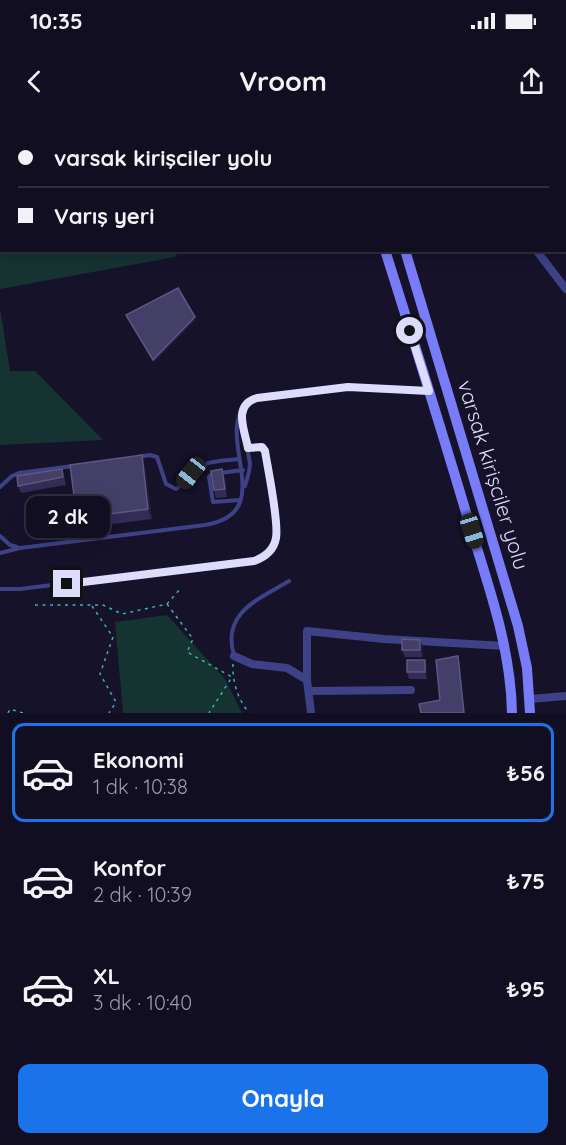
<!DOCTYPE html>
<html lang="tr">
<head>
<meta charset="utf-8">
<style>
	body { margin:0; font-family:Quicksand,sans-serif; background:#191729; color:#f1f3f6; height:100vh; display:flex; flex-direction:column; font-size:22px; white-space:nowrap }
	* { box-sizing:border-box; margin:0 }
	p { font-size:20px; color:#9c9ca5 }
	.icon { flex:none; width:33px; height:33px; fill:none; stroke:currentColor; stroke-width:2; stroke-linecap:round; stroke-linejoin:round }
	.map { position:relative; height:593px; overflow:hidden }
	.side { display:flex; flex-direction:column; background:#100e20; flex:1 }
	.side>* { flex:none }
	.guide { position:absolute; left:0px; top:0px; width:567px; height:132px; box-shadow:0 3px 15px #0003,0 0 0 2px #302e3e; display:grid; align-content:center; height:132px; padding:0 18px; background:#100e20 }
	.end { position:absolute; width:27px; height:27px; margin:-14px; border:8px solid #dedcfd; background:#111; box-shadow:0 0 0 3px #111 }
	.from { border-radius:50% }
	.bubble { position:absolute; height:42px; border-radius:12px; background:#100e20; box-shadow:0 3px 15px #0003,0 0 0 2px #302e3e; font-size:20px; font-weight:700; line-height:42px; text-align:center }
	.car { position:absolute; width:18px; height:36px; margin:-18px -9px; border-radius:8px; box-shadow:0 0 4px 2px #0007; background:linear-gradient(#222 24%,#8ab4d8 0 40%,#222 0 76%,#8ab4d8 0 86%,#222 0) }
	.guide b { display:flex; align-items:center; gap:21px; height:57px; font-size:22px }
	.guide b+b { border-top:2px solid #302e3e }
	.guide i { width:15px; height:15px; background:#f1f3f6 }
	ul { padding:10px 0 0; list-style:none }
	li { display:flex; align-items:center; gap:18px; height:99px; margin:0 12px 9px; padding:0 6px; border:3px solid transparent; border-radius:12px }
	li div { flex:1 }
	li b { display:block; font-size:22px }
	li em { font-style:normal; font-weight:700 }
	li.selected { border-color:#1a73e8 }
	li>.icon { width:54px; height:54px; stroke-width:1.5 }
	.action { display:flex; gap:12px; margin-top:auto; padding:12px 18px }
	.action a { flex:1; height:69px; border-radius:12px; background:#1a73e8; color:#fff; font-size:24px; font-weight:700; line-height:69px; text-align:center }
	.status { display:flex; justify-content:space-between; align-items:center; height:42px; padding:0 30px; background:#100e20; direction:ltr }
	.status svg { height:16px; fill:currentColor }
	header { display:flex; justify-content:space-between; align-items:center; height:78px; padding:0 18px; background:#100e20; font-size:27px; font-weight:700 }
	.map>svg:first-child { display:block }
</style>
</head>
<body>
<div class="status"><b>10:35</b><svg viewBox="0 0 49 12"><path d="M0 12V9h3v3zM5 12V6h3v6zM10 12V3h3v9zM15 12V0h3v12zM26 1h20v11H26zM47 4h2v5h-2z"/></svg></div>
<header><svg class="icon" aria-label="back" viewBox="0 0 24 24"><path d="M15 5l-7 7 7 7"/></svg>Vroom<svg class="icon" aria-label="share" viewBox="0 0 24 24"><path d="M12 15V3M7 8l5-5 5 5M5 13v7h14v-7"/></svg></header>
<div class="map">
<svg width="566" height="593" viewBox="0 0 566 593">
	<rect width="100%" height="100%" fill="#15122a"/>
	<g fill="#153331">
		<path d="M0 0H284L2 2V130L180 131 175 137 0 169Z"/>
		<path d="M0 188 10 251H35L103 320 0 325Z"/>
		<path d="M167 495 225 559 242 593H123L115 502Z"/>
	</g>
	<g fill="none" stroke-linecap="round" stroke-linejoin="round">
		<g stroke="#36b7a8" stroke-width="1.5" stroke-dasharray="3 4.5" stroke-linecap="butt">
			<path d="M167 484 193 519 187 532 232 557 209 593"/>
			<path d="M35 485H103L122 494 167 484 180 469"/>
			<path d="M92 486 113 517 100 554 116 582 109 593"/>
			<path d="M233 544C232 562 238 579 249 593"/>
			<path d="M8 593 10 589 23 593"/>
		</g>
		<g stroke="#3f4186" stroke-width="4">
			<path d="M241 291 250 344 249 352 245 366"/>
			<path d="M137 337 150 335 157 337 166 364 176 369C183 365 187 357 193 351 205 340 224 341 239 339"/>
			<path d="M0 367 12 356 19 353 73 346"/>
			<path d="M240 380 213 382 209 357 212 354 243 350"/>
			<path d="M0 416 10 425 17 427"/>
			<path d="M0 433 20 428 205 405C283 392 208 312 251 279L348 267 429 271"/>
			<path d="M0 469H20L259 439 274 425 277 413 265 331 260 327 248 328"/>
			<path d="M234 535C221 493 259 479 289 461"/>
		</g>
		<g stroke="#3f4186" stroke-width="8">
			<path d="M439 0 440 2"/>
			<path d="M361 2 362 0"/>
			<path d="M536 130 566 169"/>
			<path d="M234 536 252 544 287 548 307 560"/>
			<path d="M309 571 411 570"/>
			<path d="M530 579 566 576"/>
			<path d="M311 593 307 560V511L384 519 505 526"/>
		</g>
		<g stroke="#787cf9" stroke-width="10">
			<path d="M325 0 326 2"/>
			<path d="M348 0 349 2"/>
			<path d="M385 130C414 222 443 314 470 406 489 467 511 529 512 593"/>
			<path d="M405 130 518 506 527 548 530 593"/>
		</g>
	</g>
	<g fill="#322c57">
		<path d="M145 345 152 399 81 408 77 398Z"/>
		<path d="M62 349 64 356 66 365 21 373 18 366Z"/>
		<path d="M225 357 227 377 216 378 214 370Z"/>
		<path d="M65 392 67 409 42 413 39 405Z"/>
		<path d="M423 527V537H405L402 530Z"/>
		<path d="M425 540 427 547V559H409L407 552Z"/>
	</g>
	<g fill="#1f1a3d">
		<path d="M195 197 196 200 154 243 153 240Z"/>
		<path d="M142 335 145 345 152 399 148 389Z"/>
		<path d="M222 349 225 357 227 377 225 369Z"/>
		<path d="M62 385 65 392 67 409 65 402Z"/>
		<path d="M420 520 423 527V537L420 530Z"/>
		<path d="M458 536 459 538 464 593Z"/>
		<path d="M425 540 427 547V559L425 552Z"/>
	</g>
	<g fill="#443f68" stroke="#5c5880" stroke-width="1.5">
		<path d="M178 168 195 197 153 240 126 195Z"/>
		<path d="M142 335 148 389 77 398 70 345Z"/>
		<path d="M62 349 63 357 18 366 17 356Z"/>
		<path d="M222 349 225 369 214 370 211 351Z"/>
		<path d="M62 385 65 402 39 405 37 388Z"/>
		<path d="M402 519 420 520V530H402Z"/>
		<path d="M458 536 464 593H421L419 584 440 580 436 540Z"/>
		<rect x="407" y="540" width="18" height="12"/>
	</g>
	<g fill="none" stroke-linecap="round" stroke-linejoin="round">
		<path stroke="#dedcfd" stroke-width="8" d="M67 464 254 441C265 437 274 430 276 418 279 401 268 350 265 331L262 327 248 328C245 311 232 285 257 278L348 267 429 271 410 211"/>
	</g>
	<g text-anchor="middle" stroke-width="6" stroke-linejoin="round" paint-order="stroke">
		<g font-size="21" fill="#dedcfd" stroke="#15122a">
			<text transform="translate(493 355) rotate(73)" y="7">varsak kirişciler yolu</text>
		</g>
	</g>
</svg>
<i class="end from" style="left:410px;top:211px"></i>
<i class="end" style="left:67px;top:464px"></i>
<div class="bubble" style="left:26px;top:376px;width:84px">2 dk</div>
<i class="car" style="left:191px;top:353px;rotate:218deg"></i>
<i class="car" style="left:472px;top:411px;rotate:163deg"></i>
<div class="guide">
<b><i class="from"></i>varsak kirişciler yolu</b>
<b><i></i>Varış yeri</b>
</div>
</div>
<section class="side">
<ul>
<li class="selected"><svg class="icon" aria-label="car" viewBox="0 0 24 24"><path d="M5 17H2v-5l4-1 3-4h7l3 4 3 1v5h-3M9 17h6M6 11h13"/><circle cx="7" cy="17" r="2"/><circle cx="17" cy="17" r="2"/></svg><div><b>Ekonomi</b><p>1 dk · 10:38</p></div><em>₺56</em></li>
<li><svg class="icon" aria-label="car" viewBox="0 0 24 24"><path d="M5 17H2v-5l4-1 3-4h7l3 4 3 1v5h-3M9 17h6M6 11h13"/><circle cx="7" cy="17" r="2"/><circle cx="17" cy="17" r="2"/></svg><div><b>Konfor</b><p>2 dk · 10:39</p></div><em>₺75</em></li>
<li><svg class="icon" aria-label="car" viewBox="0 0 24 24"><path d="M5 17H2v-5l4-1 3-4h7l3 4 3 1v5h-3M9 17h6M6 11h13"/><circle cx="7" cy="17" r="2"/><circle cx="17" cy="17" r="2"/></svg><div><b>XL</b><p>3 dk · 10:40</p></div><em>₺95</em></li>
</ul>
<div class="action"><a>Onayla</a></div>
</section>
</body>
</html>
